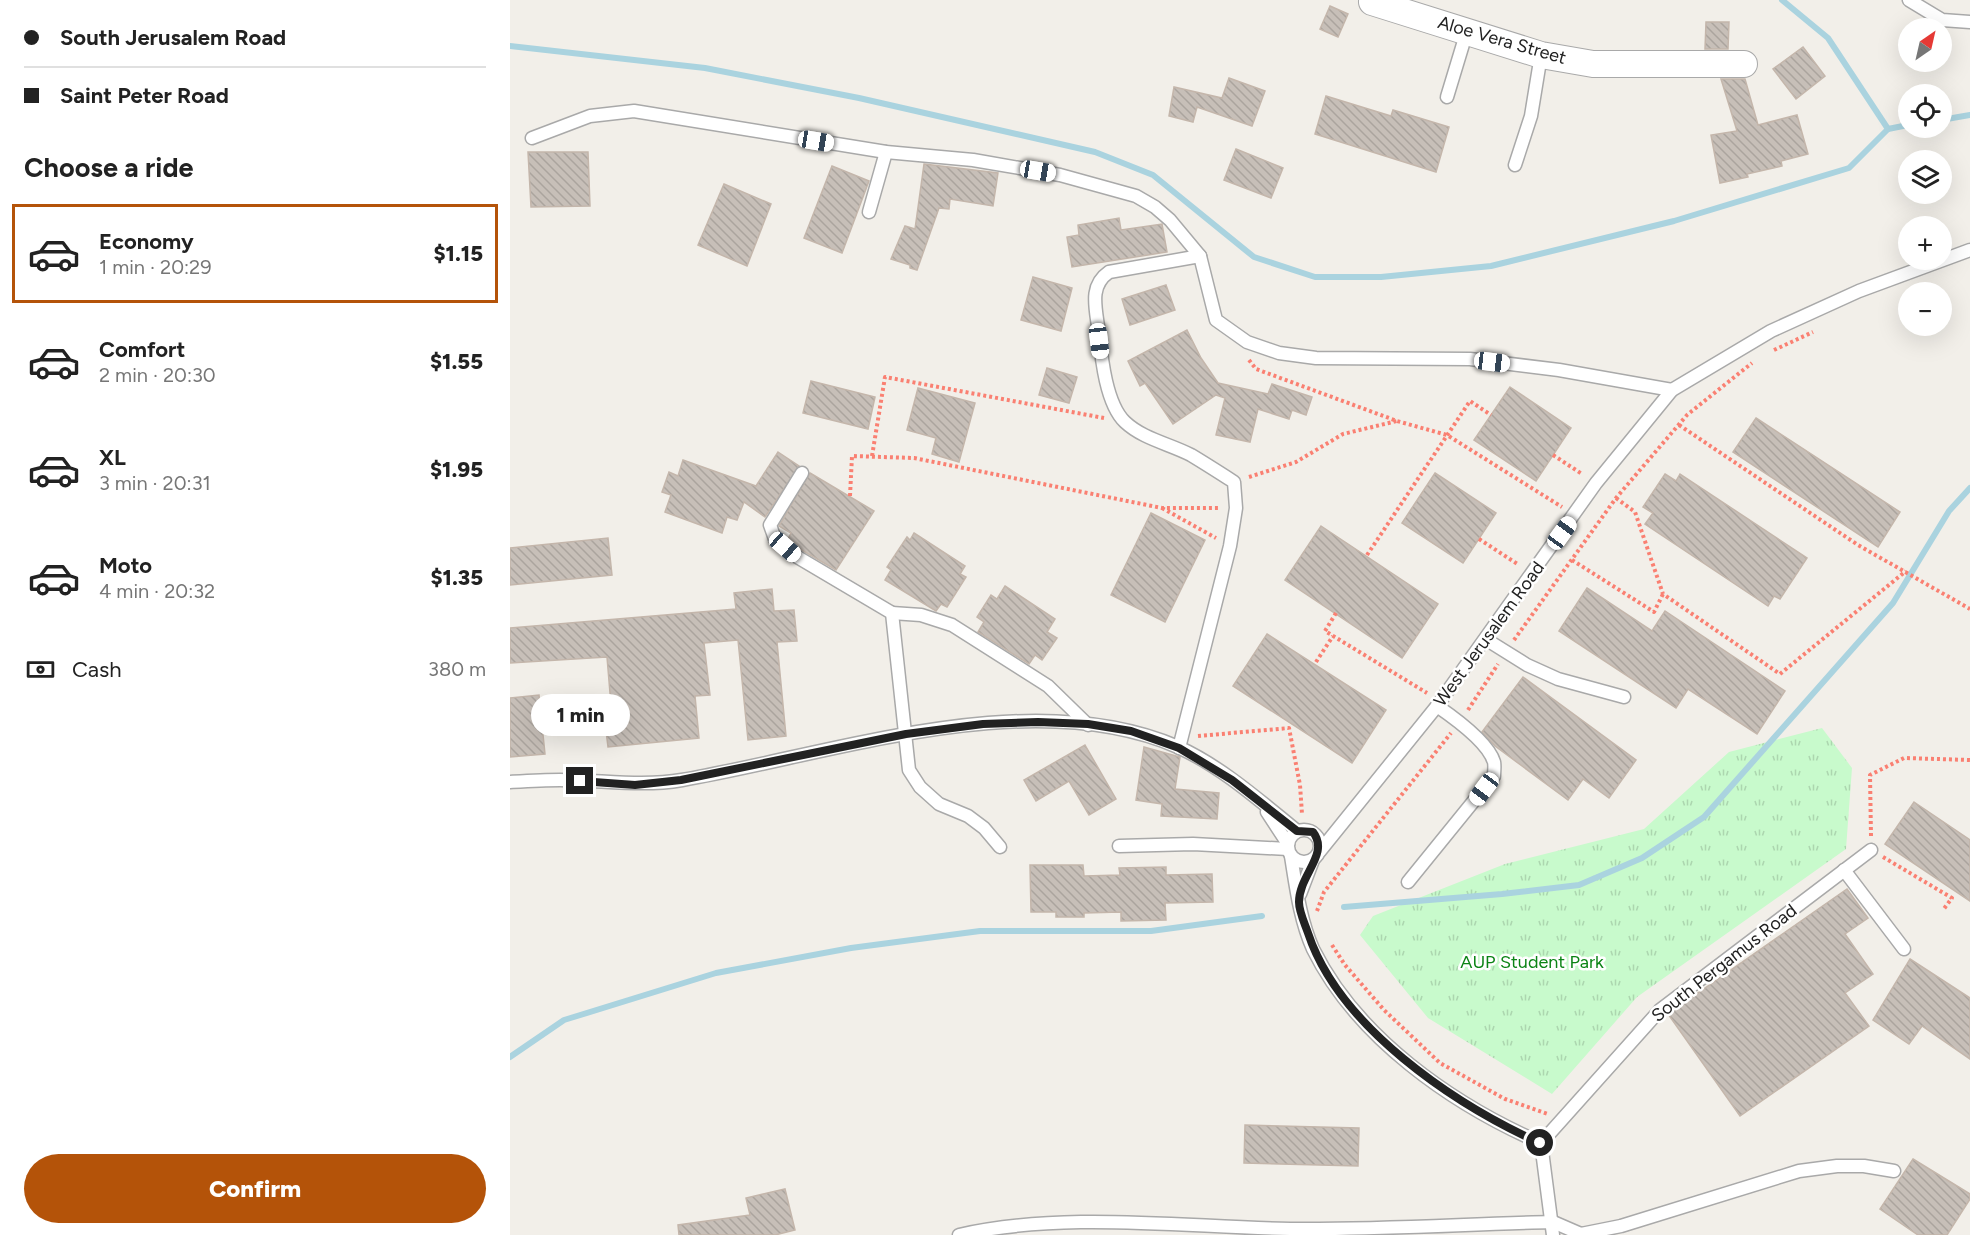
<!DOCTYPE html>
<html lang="en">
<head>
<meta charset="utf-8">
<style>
	body { margin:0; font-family:Figtree,sans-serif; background:#f6f6f6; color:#222; height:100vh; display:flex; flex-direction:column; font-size:22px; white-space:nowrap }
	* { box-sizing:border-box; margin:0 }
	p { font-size:20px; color:#767676 }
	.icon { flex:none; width:33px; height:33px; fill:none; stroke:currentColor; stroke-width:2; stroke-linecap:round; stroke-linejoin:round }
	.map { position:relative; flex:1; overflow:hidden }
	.side { display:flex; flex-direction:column; background:#fff; width:510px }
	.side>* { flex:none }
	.hud { display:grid; align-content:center; height:132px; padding:0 24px; background:#fff }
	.needle { width:39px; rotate:34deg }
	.tools { position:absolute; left:1388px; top:18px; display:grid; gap:12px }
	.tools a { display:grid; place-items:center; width:54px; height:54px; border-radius:50%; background:#fff; box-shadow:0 6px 24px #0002; font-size:30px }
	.end { position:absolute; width:27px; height:27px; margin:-14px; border:8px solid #222; background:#fff; box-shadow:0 0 0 3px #fff }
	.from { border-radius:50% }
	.bubble { position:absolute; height:42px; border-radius:21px; background:#fff; box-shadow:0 6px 24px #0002; font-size:20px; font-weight:800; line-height:42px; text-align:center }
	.car { position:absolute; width:18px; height:36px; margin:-18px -9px; border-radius:8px; box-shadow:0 0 4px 2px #0007; background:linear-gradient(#fff 24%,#345 0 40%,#fff 0 76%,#345 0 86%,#fff 0) }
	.hud b { display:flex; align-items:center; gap:21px; height:57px; font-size:22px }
	.hud b+b { border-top:2px solid #e0e0e0 }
	.hud i { width:15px; height:15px; background:#222 }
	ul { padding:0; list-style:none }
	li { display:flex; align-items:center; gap:18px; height:99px; margin:0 12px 9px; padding:0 12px; border:3px solid transparent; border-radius:0px }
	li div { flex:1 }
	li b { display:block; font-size:22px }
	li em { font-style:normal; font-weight:800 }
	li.on { border-color:#b45309 }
	li>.icon { width:54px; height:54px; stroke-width:1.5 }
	h2 { padding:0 24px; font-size:27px; line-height:72px }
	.pay { display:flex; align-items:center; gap:15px; height:66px; padding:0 24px; font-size:22px }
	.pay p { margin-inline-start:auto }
	.action { display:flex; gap:12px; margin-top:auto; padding:12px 24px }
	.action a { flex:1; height:69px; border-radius:36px; background:#b45309; color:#fff; font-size:24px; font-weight:800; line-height:69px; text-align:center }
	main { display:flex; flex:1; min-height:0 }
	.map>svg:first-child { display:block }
</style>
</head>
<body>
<main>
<section class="side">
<div class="hud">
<b><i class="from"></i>South Jerusalem Road</b>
<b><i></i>Saint Peter Road</b>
</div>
<h2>Choose a ride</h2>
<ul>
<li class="on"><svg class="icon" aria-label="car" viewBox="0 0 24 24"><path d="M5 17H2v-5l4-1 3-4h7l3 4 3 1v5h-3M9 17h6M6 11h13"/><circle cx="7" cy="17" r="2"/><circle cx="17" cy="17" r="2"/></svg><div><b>Economy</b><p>1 min · 20:29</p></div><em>$1.15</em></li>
<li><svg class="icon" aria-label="car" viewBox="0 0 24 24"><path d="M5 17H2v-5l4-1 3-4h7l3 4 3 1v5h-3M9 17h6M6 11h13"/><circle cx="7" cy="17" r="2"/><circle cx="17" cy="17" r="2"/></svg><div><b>Comfort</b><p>2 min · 20:30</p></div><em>$1.55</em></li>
<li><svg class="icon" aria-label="car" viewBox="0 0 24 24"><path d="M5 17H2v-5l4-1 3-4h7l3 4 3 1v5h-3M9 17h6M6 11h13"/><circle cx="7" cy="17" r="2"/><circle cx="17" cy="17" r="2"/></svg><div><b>XL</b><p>3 min · 20:31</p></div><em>$1.95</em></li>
<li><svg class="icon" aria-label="car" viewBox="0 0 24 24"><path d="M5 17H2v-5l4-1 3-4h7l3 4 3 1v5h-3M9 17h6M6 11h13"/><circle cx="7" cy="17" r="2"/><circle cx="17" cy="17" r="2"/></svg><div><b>Moto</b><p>4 min · 20:32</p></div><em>$1.35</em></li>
</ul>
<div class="pay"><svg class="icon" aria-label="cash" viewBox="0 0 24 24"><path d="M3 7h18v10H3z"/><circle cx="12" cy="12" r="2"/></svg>Cash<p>380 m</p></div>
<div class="action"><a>Confirm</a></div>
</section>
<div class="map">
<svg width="1460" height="1235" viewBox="0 0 1460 1235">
	<defs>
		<pattern id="park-tufts" width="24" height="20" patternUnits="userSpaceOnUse" patternTransform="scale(1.5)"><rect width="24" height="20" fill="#c8facc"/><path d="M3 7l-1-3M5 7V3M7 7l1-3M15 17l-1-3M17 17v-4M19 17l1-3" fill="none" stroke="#acd6af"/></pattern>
		<pattern id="building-back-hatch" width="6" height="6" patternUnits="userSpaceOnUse" patternTransform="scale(1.5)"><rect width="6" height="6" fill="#c7bfb8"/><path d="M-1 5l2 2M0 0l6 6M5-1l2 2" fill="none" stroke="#aba49e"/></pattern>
	</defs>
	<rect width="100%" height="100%" fill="#f2efe9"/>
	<path fill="url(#park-tufts)" d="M1312 728 1342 768 1336 849 1127 997 1042 1094 918 1018 850 935 863 916 995 864 1134 829 1219 752Z"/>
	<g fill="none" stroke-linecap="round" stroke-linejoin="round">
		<g stroke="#aad3df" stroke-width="6">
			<path d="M1272 0 1318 38 1378 129"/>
			<path d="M0 46 195 68 349 98 585 152 643 175 744 257 805 277H871L981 266 1164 221 1339 168 1378 129 1398 125"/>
			<path d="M1431 120 1460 115"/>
			<path d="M834 907 992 894 1069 885 1132 858 1194 817 1383 603 1439 511 1460 488"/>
			<path d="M0 1057 54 1020 206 973 341 948 470 931H641L752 916"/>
		</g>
	</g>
	<g fill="url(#building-back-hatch)" stroke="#c4b6ab" stroke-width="1.5">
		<path d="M820 6 838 14 828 37 810 29Z"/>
		<path d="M1196 22H1219L1218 49H1195Z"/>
		<path d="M1293 47 1315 76 1286 99 1263 69Z"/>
		<path d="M719 78 755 91 742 126 687 107 683 122 659 116 664 87 712 98Z"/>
		<path d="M1211 79H1235L1248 125 1287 115 1298 154 1271 161 1272 166 1237 174 1238 177 1210 183 1201 135 1227 131Z"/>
		<path d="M816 96 881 116 883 110 939 127 926 172 805 134Z"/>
		<path d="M726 149 773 168 761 198 714 180Z"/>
		<path d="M18 152H78L80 206 21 207Z"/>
		<path d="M414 164 488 173 483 206 440 199 439 209 429 208 407 270 400 268V265L381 259 395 226 405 229Z"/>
		<path d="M322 166 359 181 332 253 294 238Z"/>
		<path d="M214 184 261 204 237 266 188 245Z"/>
		<path d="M609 218 611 230 652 224 657 252 562 267 557 237 569 235 568 225Z"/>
		<path d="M523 277 562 288 551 331 511 320Z"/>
		<path d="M656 285 665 310 620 325 612 299Z"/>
		<path d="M677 330 691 358 708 383 758 394 762 384 802 397 796 415 782 410 779 419 748 409 740 442 706 435 715 398 706 395 663 424 635 383 630 386 618 361Z"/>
		<path d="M537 368 567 377 559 403 529 395Z"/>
		<path d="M301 381 365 397 358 429 293 413Z"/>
		<path d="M1000 387 1061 428 1026 481 964 440Z"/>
		<path d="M408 388 465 403 449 462 422 454 426 438 397 430Z"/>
		<path d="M1246 418 1390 512 1368 547 1223 452Z"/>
		<path d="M268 452 289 466 255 517 234 502 227 520 217 517 212 533 155 512 161 495 152 492 159 472 168 476 173 460 246 486Z"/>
		<path d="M300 473 364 511 326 570 288 548 278 539 281 533 269 526Z"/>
		<path d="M925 473 986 513 953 563 892 523Z"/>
		<path d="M1155 474 1166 481 1170 474 1297 558 1270 599 1264 596 1258 606 1135 524 1143 513 1133 507Z"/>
		<path d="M641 513 695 540 655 622 601 595Z"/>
		<path d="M811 526 928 604 892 658 775 580Z"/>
		<path d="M404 533 455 566 450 574 456 577 437 607 431 604 426 611 375 580 381 570 377 567 397 537 400 540Z"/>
		<path d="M98 538 102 575 0 585V548Z"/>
		<path d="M495 586 545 619 537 632 547 638 532 660 525 655 519 664 468 632 474 622 467 617 481 595 487 599Z"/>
		<path d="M1077 588 1142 631 1155 611 1275 691 1247 734 1178 689 1166 708 1049 631Z"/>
		<path d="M262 589 264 611 284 610 287 641 267 642 276 736 238 740 228 640 194 643 200 695 185 696 189 738 98 747 93 706 101 705 97 657 0 663V628L226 609 224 593Z"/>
		<path d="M757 634 876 710 842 763 723 686Z"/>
		<path d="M1013 677 1126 760 1099 798 1073 779 1058 800 985 746 972 732Z"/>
		<path d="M29 695 35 754 0 757V698Z"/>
		<path d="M575 745 606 799 579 815 559 781 526 801 514 780Z"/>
		<path d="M634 747 670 757 665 789 709 793 707 819 651 816 652 804 626 800Z"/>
		<path d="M1404 802 1460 840V901L1375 844Z"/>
		<path d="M520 865H573L574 876 610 875 609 868 656 867V875L702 874 703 902 655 903 656 920 611 921V912L574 913V917H546V912H521Z"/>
		<path d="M1337 889 1358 918 1335 934 1363 974 1335 993 1359 1026 1230 1116 1158 1014Z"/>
		<path d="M1400 959 1460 998V1059L1412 1026 1399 1044 1363 1020Z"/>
		<path d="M735 1125 849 1128 848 1166 734 1163Z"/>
		<path d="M1403 1159 1460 1194V1199L1437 1235H1408L1370 1209Z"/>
		<path d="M275 1189 285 1230 265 1235H169L168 1225 240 1215 236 1198Z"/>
	</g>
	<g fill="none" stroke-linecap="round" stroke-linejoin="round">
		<defs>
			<g id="lane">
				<path d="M1399 0 1432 20 1460 22"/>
				<path d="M937 97 957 31"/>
				<path d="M22 138 80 116 124 111 376 152 463 160 550 175 626 196 645 207 660 220 690 256 706 320 737 342 769 353 806 358 960 359 1049 370 1162 390"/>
				<path d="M1005 165 1021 116 1031 55"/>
				<path d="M359 212 376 152"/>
				<path d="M292 473 260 525 265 539 284 555 382 613 399 770 410 787 429 804 458 816 474 828 490 847"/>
				<path d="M382 613 411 615 442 625 538 686 578 725"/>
				<path d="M977 640 1017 665 1048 679 1114 697"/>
				<path d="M669 748 720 546 726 508 724 482C710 473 696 464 681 455 660 444 633 439 615 422 595 403 591 353 588 326 585 305 580 285 599 272L690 256"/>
				<path d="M0 782C17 781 33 780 50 780 92 780 131 787 172 780 323 754 521 683 668 747 712 767 750 801 787 831"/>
				<path d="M757 812 778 844"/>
				<circle cx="794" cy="846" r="16"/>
				<path d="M609 846 683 844 778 849"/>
				<path d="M810 851 927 706 1086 483 1162 390 1261 331 1349 291 1460 250"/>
				<path d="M781 856C786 887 790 920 803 949 847 1038 942 1104 1031 1143L1043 1235"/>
				<path d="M1334 870 1394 949"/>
				<path d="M898 882 984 776C984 772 985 766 984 762 978 742 943 717 927 706"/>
				<path d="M790 894 803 860"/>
				<path d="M1031 1143 1150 1010 1361 850"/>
				<path d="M1071 1234 1111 1226 1289 1171 1327 1166H1354L1384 1171"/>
				<path d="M449 1235C556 1211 671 1227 780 1229 867 1230 956 1224 1043 1222L1073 1235"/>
			</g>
			<path id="street" d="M863 0 862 2 1031 55 1083 64H1234"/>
		</defs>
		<use href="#lane" stroke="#a9a9a9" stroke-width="15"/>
		<use href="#street" stroke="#a9a9a9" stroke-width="28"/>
		<g stroke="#fa8072" stroke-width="4" stroke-dasharray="3 3" stroke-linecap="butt">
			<path d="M1264 350 1303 332"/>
			<path d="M739 360 746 369 887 421 937 435 1052 507"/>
			<path d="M1169 425 1348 545 1460 609"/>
			<path d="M1043 455 1072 474"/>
			<path d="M362 456 375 377 594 418"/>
			<path d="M739 477 786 462 833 434 887 421"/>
			<path d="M340 496 342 456 404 458 652 508H710"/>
			<path d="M1106 498 1125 512 1153 594 1270 674 1396 571"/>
			<path d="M652 508 706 538"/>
			<path d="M969 539 1009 565"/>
			<path d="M857 555 960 401 981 415"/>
			<path d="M1062 560 1144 612 1153 594"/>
			<path d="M826 613 815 631 917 693"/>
			<path d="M1004 640 1106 498 1177 415 1242 363"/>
			<path d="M806 662 823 636"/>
			<path d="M958 710 988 664"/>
			<path d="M688 736 779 728 790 785 792 814"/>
			<path d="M1361 836 1360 775 1394 758 1460 760"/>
			<path d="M1373 857 1442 898 1433 910"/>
			<path d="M807 911 814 892 941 733"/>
			<path d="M822 945 835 965 874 1010 930 1063 995 1099 1038 1114"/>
		</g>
		<use href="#lane" stroke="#fff" stroke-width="12"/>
		<use href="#street" stroke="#fff" stroke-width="26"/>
	</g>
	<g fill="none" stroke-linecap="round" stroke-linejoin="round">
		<path stroke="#222" stroke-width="8" d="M70 781 125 785 171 780 396 734 473 724 528 722 578 724 621 731 669 748 722 780 787 831 803 832C820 854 789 875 789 902 789 912 795 924 798 933 829 1027 944 1104 1030 1143"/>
	</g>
	<g text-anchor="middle" stroke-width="5" stroke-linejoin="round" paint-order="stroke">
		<g font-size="18" fill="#222" stroke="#fff">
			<text transform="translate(992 40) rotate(16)" y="6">Aloe Vera Street</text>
			<text transform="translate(979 634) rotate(-54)" y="6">West Jerusalem Road</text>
			<text transform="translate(1214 963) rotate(-38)" y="6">South Pergamus Road</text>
		</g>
		<g font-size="18" fill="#0c8416" stroke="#fff">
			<text x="1022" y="968">AUP Student Park</text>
		</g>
	</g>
</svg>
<div class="tools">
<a><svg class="needle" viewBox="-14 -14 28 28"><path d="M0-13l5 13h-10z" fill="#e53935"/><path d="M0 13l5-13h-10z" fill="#767676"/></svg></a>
<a><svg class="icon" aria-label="locate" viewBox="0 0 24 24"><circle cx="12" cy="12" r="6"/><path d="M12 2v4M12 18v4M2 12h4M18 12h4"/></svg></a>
<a><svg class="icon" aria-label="layers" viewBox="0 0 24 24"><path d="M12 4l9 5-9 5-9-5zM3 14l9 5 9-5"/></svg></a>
<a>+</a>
<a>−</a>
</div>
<i class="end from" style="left:1030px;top:1143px"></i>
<i class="end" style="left:70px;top:781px"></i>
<div class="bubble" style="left:21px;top:694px;width:99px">1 min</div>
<i class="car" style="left:306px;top:141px;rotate:99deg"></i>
<i class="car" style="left:528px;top:171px;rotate:100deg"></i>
<i class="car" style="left:589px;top:341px;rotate:173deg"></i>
<i class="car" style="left:982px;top:362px;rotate:97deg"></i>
<i class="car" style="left:1052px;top:533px;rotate:36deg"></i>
<i class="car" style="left:275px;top:547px;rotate:131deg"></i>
<i class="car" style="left:974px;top:789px;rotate:217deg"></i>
</div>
</main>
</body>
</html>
